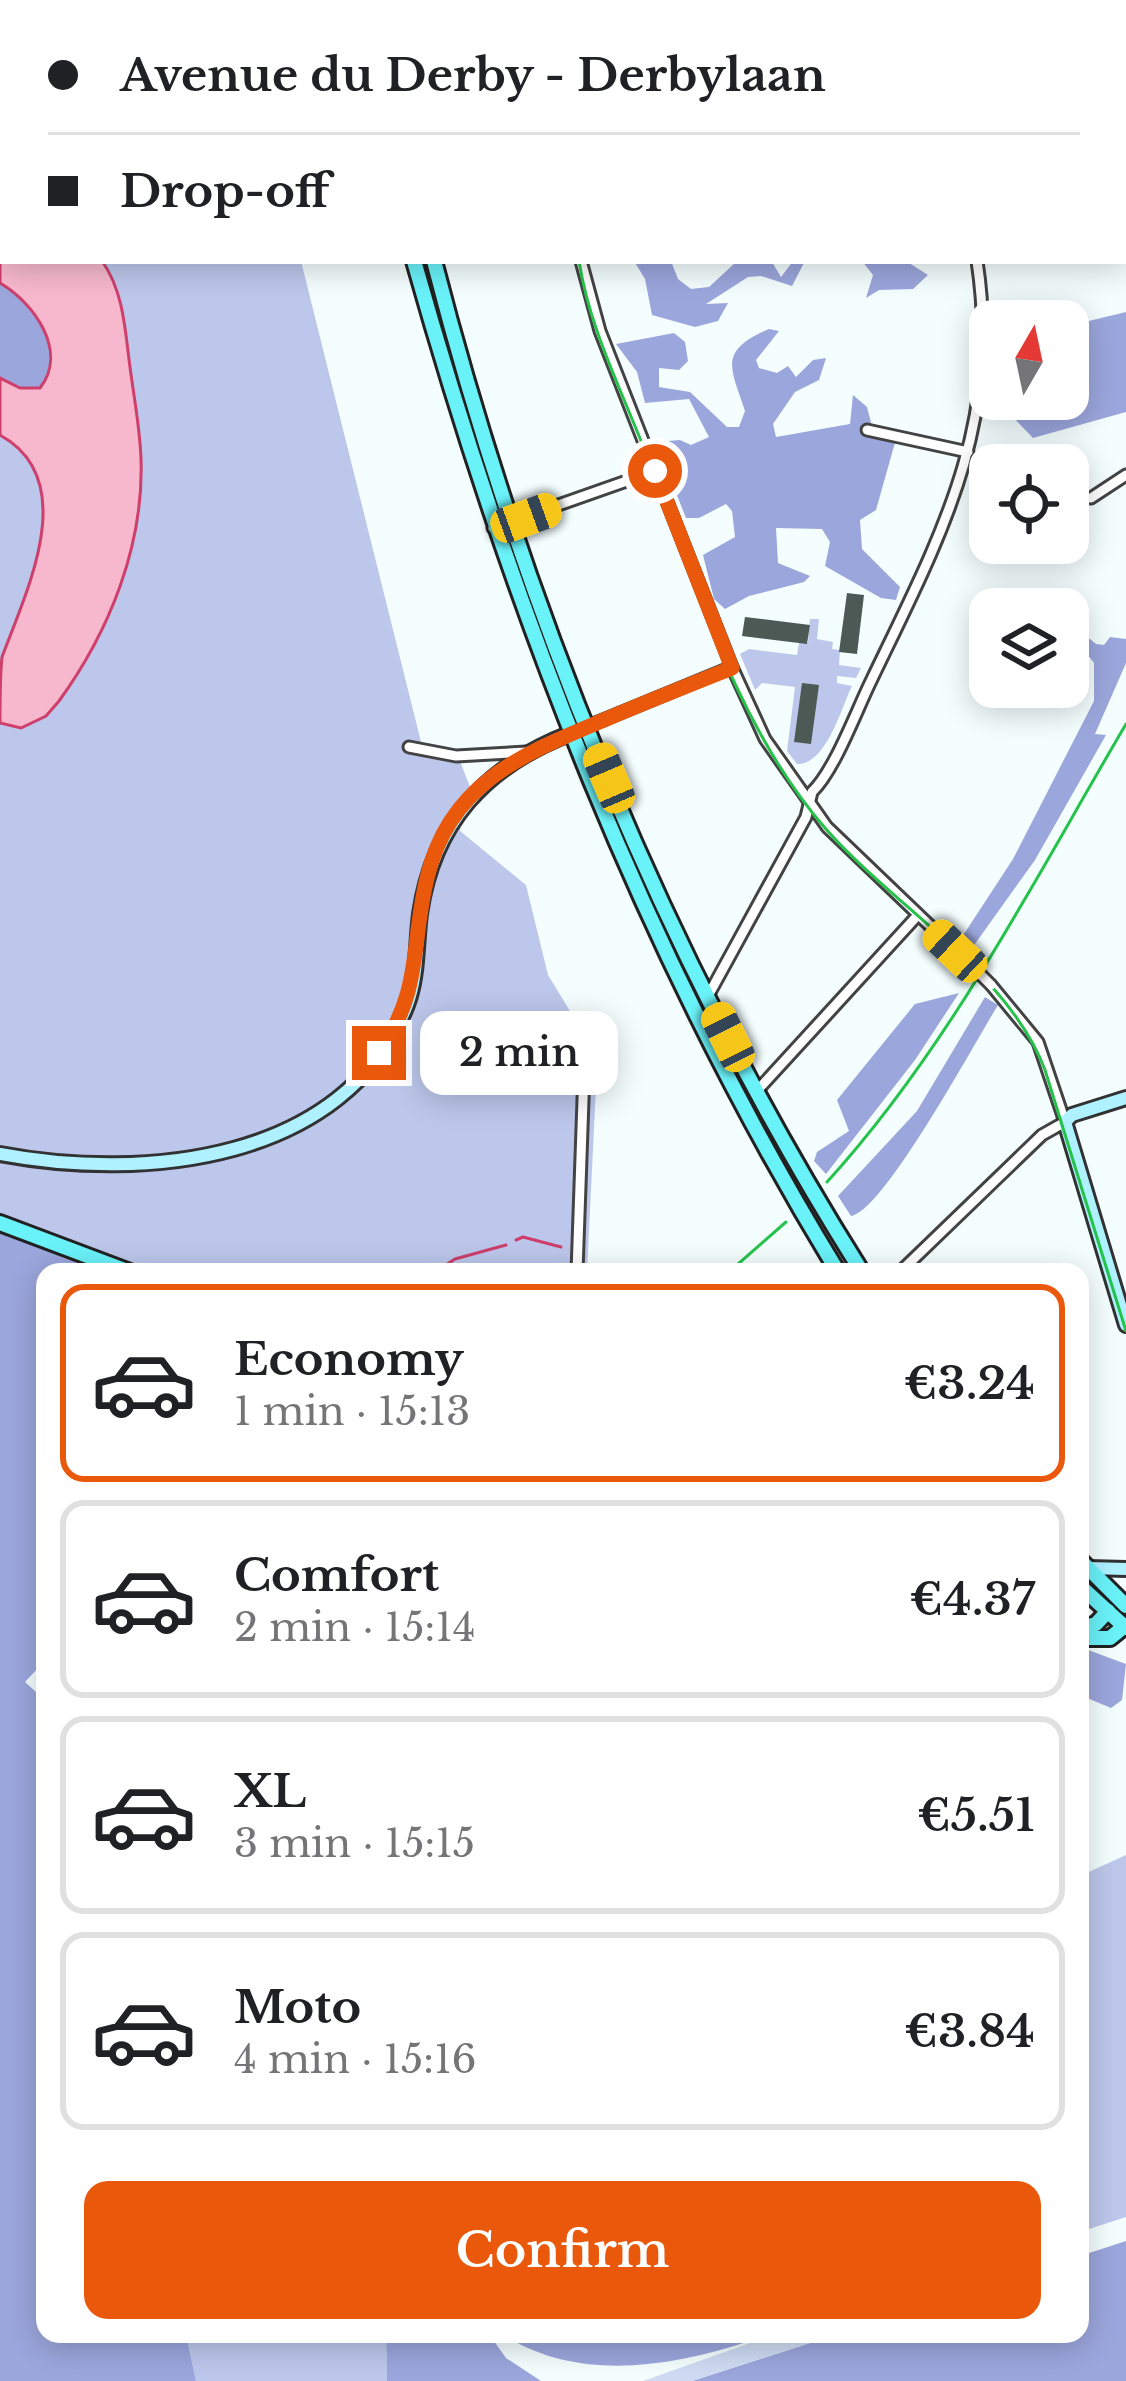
<!DOCTYPE html>
<html lang="en">
<head>
<meta charset="utf-8">
<style>
	body { margin:0; font-family:"Libre Baskerville",serif; background:#f6f6f6; color:#202124; height:100vh; display:flex; flex-direction:column; font-size:45px; white-space:nowrap }
	* { box-sizing:border-box; margin:0 }
	p { font-size:39px; color:#757577 }
	.icon { flex:none; width:66px; height:66px; fill:none; stroke:currentColor; stroke-width:2; stroke-linecap:round; stroke-linejoin:round }
	.map { position:relative; flex:1; overflow:hidden }
	.sheet { position:absolute; left:36px; top:1263px; width:1053px; height:1080px; display:flex; flex-direction:column; background:#fff; border-radius:24px; box-shadow:0 6px 30px #0003 }
	.sheet>* { flex:none }
	.guide { position:absolute; left:0px; top:0px; width:1128px; height:264px; box-shadow:0 6px 30px #0003; display:grid; align-content:center; height:264px; padding:0 48px; background:#fff }
	.needle { width:78px; rotate:9deg }
	.tools { position:absolute; left:969px; top:300px; display:grid; gap:24px }
	.tools a { display:grid; place-items:center; width:120px; height:120px; border-radius:24px; background:#fff; box-shadow:0 6px 30px #0003; font-size:60px }
	.end { position:absolute; width:54px; height:54px; margin:-27px; border:15px solid #ea580c; background:#fff; box-shadow:0 0 0 6px #fff }
	.from { border-radius:50% }
	.bubble { position:absolute; height:84px; border-radius:24px; background:#fff; box-shadow:0 6px 30px #0003; font-size:39px; font-weight:600; line-height:84px; text-align:center }
	.car { position:absolute; width:36px; height:72px; margin:-36px -18px; border-radius:15px; box-shadow:0 0 9px 3px #0007; background:linear-gradient(#f5c518 24%,#345 0 40%,#f5c518 0 76%,#345 0 86%,#f5c518 0) }
	.guide b { display:flex; align-items:center; gap:42px; height:114px; font-size:45px }
	.guide b+b { border-top:3px solid #e0e0e0 }
	.guide i { width:30px; height:30px; background:#202124 }
	ul { padding:21px 0 0; list-style:none }
	li { display:flex; align-items:center; gap:36px; height:198px; margin:0 24px 18px; padding:0 24px; border:6px solid #e0e0e0; border-radius:24px }
	li div { flex:1 }
	li b { display:block; font-size:45px }
	li em { font-style:normal; font-weight:600 }
	li.active { border-color:#ea580c }
	li>.icon { width:108px; height:108px; stroke-width:1.5 }
	.action { display:flex; gap:24px; margin-top:auto; padding:24px 48px }
	.action a { flex:1; height:138px; border-radius:24px; background:#ea580c; color:#fff; font-size:48px; font-weight:600; line-height:138px; text-align:center }
	.map>svg:first-child { display:block }
</style>
</head>
<body>
<div class="map">
<svg width="1126" height="2381" viewBox="0 0 1126 2381">
	<rect width="100%" height="100%" fill="#f4feff"/>
	<g fill="#bcc7eb">
		<path d="M0 0H199L3 3V261H301L421 742 460 761 475 800 463 815 460 831 526 885 548 975 584 1034 596 1087 587 1272H137L0 1220Z"/>
		<path d="M810 619H819L817 639 833 642 832 649 840 650 839 665 861 668 856 678 837 676V683L852 686C841 709 826 765 797 764L787 751 795 687 762 683 755 690 740 654 749 649 797 655 799 643H808Z"/>
		<path d="M707 1009 857 1272H843L700 1012Z"/>
		<path d="M1126 1855V2217L1080 2232V1876Z"/>
		<path d="M186 2334H386L387 2381H196Z"/>
	</g>
	<g fill="#9ba6dc">
		<path d="M634 261H671L678 279 691 289 709 287 737 261 772 262 781 277 793 261H805L792 286 761 276 748 277 706 304 728 303 718 321 695 327 652 315 645 279Z"/>
		<path d="M862 261H906L928 275 913 289 879 290 866 298 873 275Z"/>
		<path d="M0 283C34 302 69 351 40 388H20L0 378Z"/>
		<path d="M1126 312V412L1033 438 1010 414 1007 399H1068V326Z"/>
		<path d="M769 329 779 331 756 360 759 368 777 373 788 366 796 377 813 360 826 358 819 380 795 392 773 424 776 437 850 424 853 395 867 407 873 430 896 439 876 510 860 520 862 549 900 587 896 600 881 598 825 566 830 542 822 529 776 528 778 563 810 576 804 582 749 596 725 609 714 599 703 555 735 537 732 511 726 504 699 518H686L656 442 680 440 691 445 709 437 689 399 645 403 637 372 616 344 674 333 685 342 688 361 679 370 659 368V387L690 392 727 427H739L745 411C731 368 717 351 769 329Z"/>
		<path d="M1068 621 1096 644 1104 645 1110 637 1126 639V663L1095 734 1106 735 1035 860 972 948 962 937 1013 859 1094 701V663L1068 629Z"/>
		<path d="M959 993 915 1060 826 1174 814 1161 817 1152 849 1131 837 1100 915 1004Z"/>
		<path d="M985 997 998 1005C975 1042 884 1211 851 1216L838 1196 917 1111Z"/>
		<path d="M0 1220 137 1272H45V1673L38 1668 25 1682 45 1700V2334H186L196 2381H0Z"/>
		<path d="M1080 1647 1126 1664 1122 1700 1111 1708 1080 1695Z"/>
		<path d="M1126 2241V2381H692L838 2334H1080V2256Z"/>
		<path d="M386 2334H489L506 2358 541 2381H387Z"/>
		<path d="M502 2334H727L750 2341C664 2369 575 2381 502 2334Z"/>
	</g>
	<path fill="#cedbf2" d="M733 2334H838L692 2381H643L753 2342Z"/>
	<path fill="#f7b8cd" stroke="#ce3f6c" stroke-width="3" d="M0 175 3 261H102C124 292 125 331 130 367 134 398 140 428 141 459 144 546 109 632 59 701L46 716 21 728 0 723C0 703 0 675 2 657 26 592 82 480 0 435V378L20 388H40C69 351 33 302 0 283Z"/>
	<g fill="none" stroke-linecap="round" stroke-linejoin="round">
		<g stroke="#ce3f6c" stroke-width="3">
			<path d="M516 1240 523 1237 561 1247"/>
			<path d="M435 1272 455 1259 506 1245"/>
		</g>
	</g>
	<g fill="#4d5955">
		<path d="M847 593 864 595 857 654 839 652Z"/>
		<path d="M745 617 810 625 807 644 742 636Z"/>
		<path d="M802 683 819 685 811 744 794 742Z"/>
	</g>
	<g fill="none" stroke-linecap="round" stroke-linejoin="round">
		<defs>
			<g id="street">
				<path d="M202 0 203 3"/>
				<path d="M885 0 887 3"/>
				<path d="M1125 215 1126 218"/>
				<path d="M581 261 600 331 732 667 765 739 827 827 971 965"/>
				<path d="M867 430 968 452"/>
				<path d="M1091 498 1126 475"/>
				<path d="M493 528 655 471"/>
				<path d="M569 734 732 667"/>
				<path d="M409 747 456 756 526 752"/>
				<path d="M708 996 806 817 812 792C835 770 857 709 872 679 940 537 1002 426 977 261"/>
				<path d="M572 1028 584 1071 577 1272"/>
				<path d="M756 1092 917 916"/>
				<path d="M900 1272 1042 1135 1065 1122 1038 1042 991 985"/>
			</g>
			<g id="secondary">
				<path d="M1043 0 1044 3"/>
				<path d="M588 3V0"/>
				<path d="M991 3 997 0"/>
				<path d="M1074 3 1079 0"/>
				<path d="M1126 1098 1072 1115 1065 1122 1126 1325"/>
				<path d="M0 1154C143 1181 345 1163 407 1005 418 976 416 945 420 914 433 823 485 767 569 734"/>
				<path d="M1088 1568 1126 1569"/>
			</g>
			<g id="primary">
				<path d="M354 0 355 3"/>
				<path d="M374 0 375 3"/>
				<path d="M414 261C514 616 645 956 838 1272"/>
				<path d="M434 261C525 614 667 963 862 1272"/>
				<path d="M0 1223 130 1272"/>
				<path d="M1080 1560 1126 1606"/>
				<path d="M1080 1586 1126 1628"/>
				<path d="M1080 1629 1096 1624 1108 1611"/>
				<path d="M1080 1638H1110L1126 1625"/>
			</g>
		</defs>
		<use href="#street" stroke="#434343" stroke-width="15"/>
		<use href="#secondary" stroke="#323232" stroke-width="18"/>
		<use href="#primary" stroke="#212121" stroke-width="20"/>
		<use href="#street" stroke="#fff" stroke-width="9"/>
		<use href="#secondary" stroke="#aff1ff" stroke-width="12"/>
		<use href="#primary" stroke="#6af2f9" stroke-width="14"/>
		<g stroke="#26c34c" stroke-width="3">
			<path d="M590 3V0"/>
			<path d="M579 261C589 327 621 389 645 451 694 579 734 723 825 828 892 905 1009 973 1045 1070L1126 1331"/>
		</g>
		<g stroke="#26c34c" stroke-width="3">
			<path d="M827 1182C950 1047 1034 880 1126 724"/>
			<path d="M729 1272 786 1222"/>
		</g>
		<defs>
			<path id="street-bridge" d="M971 965 991 985"/>
		</defs>
		<use href="#street-bridge" stroke="#434343" stroke-width="15" stroke-linecap="butt"/>
		<use href="#street-bridge" stroke="#fff" stroke-width="9"/>
	</g>
	<g fill="none" stroke-linecap="round" stroke-linejoin="round">
		<path stroke="#ea580c" stroke-width="15" d="M379 1053C423 988 410 948 427 878 449 783 523 754 604 720 646 702 689 685 732 668L655 471"/>
	</g>
</svg>
<div class="tools">
<a><svg class="needle" viewBox="-14 -14 28 28"><path d="M0-13l5 13h-10z" fill="#e53935"/><path d="M0 13l5-13h-10z" fill="#757577"/></svg></a>
<a><svg class="icon" aria-label="locate" viewBox="0 0 24 24"><circle cx="12" cy="12" r="6"/><path d="M12 2v4M12 18v4M2 12h4M18 12h4"/></svg></a>
<a><svg class="icon" aria-label="layers" viewBox="0 0 24 24"><path d="M12 4l9 5-9 5-9-5zM3 14l9 5 9-5"/></svg></a>
</div>
<i class="end from" style="left:655px;top:471px"></i>
<i class="end" style="left:379px;top:1053px"></i>
<div class="bubble" style="left:420px;top:1011px;width:198px">2 min</div>
<i class="car" style="left:526px;top:518px;rotate:70deg"></i>
<i class="car" style="left:609px;top:778px;rotate:337deg"></i>
<i class="car" style="left:955px;top:951px;rotate:313deg"></i>
<i class="car" style="left:728px;top:1037px;rotate:334deg"></i>
<div class="guide">
<b><i class="from"></i>Avenue du Derby - Derbylaan</b>
<b><i></i>Drop-off</b>
</div>
<section class="sheet">
<ul>
<li class="active"><svg class="icon" aria-label="car" viewBox="0 0 24 24"><path d="M5 17H2v-5l4-1 3-4h7l3 4 3 1v5h-3M9 17h6M6 11h13"/><circle cx="7" cy="17" r="2"/><circle cx="17" cy="17" r="2"/></svg><div><b>Economy</b><p>1 min · 15:13</p></div><em>€3.24</em></li>
<li><svg class="icon" aria-label="car" viewBox="0 0 24 24"><path d="M5 17H2v-5l4-1 3-4h7l3 4 3 1v5h-3M9 17h6M6 11h13"/><circle cx="7" cy="17" r="2"/><circle cx="17" cy="17" r="2"/></svg><div><b>Comfort</b><p>2 min · 15:14</p></div><em>€4.37</em></li>
<li><svg class="icon" aria-label="car" viewBox="0 0 24 24"><path d="M5 17H2v-5l4-1 3-4h7l3 4 3 1v5h-3M9 17h6M6 11h13"/><circle cx="7" cy="17" r="2"/><circle cx="17" cy="17" r="2"/></svg><div><b>XL</b><p>3 min · 15:15</p></div><em>€5.51</em></li>
<li><svg class="icon" aria-label="car" viewBox="0 0 24 24"><path d="M5 17H2v-5l4-1 3-4h7l3 4 3 1v5h-3M9 17h6M6 11h13"/><circle cx="7" cy="17" r="2"/><circle cx="17" cy="17" r="2"/></svg><div><b>Moto</b><p>4 min · 15:16</p></div><em>€3.84</em></li>
</ul>
<div class="action"><a>Confirm</a></div>
</section>
</div>
</body>
</html>
